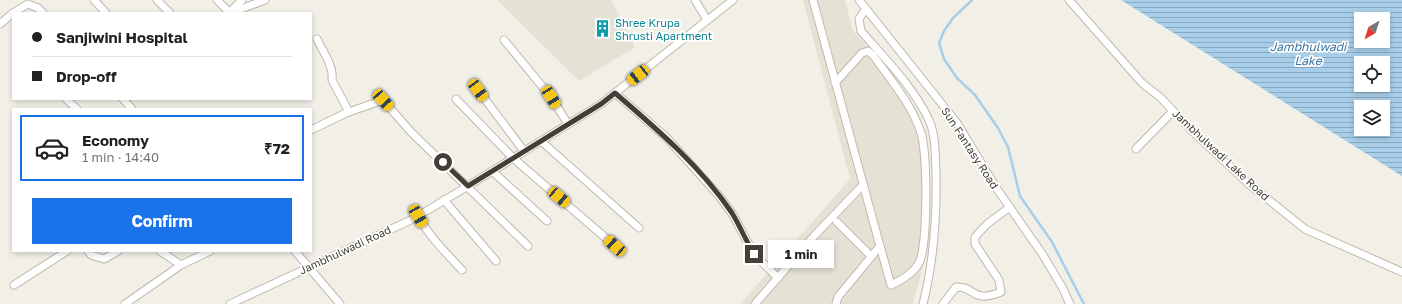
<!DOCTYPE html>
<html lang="en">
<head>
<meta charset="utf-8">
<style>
	body { margin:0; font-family:"Golos Text",sans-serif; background:#f2f2f2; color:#222; height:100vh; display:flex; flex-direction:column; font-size:15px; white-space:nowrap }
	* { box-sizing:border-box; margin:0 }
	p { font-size:13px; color:#767676 }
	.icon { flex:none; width:22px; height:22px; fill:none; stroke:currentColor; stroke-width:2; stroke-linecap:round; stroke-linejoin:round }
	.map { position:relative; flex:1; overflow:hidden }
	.drawer { position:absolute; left:12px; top:108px; width:300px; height:144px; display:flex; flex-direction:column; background:#fff; border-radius:0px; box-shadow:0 2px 6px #0003 }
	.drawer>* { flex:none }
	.top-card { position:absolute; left:12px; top:12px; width:300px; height:88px; border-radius:0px; box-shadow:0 2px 6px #0003; display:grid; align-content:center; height:88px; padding:0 20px; background:#fff }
	.needle { width:26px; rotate:219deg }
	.fabs { position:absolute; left:1354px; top:12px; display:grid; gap:8px }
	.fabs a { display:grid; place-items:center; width:36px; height:36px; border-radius:0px; background:#fff; box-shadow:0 2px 6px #0003; font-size:20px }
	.end { position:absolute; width:18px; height:18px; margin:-9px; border:5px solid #443f36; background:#fff; box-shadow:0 0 0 2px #fff }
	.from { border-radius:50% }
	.bubble { position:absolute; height:28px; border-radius:0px; background:#fff; box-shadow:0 2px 6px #0003; font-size:13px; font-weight:700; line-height:28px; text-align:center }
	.car { position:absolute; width:12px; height:24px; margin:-12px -6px; border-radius:5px; box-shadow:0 0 3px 1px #0007; background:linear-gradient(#f5c518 24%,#345 0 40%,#f5c518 0 76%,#345 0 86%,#f5c518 0) }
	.top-card b { display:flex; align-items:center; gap:14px; height:38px; font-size:15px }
	.top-card b+b { border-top:1px solid #e0e0e0 }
	.top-card i { width:10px; height:10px; background:#222 }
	ul { padding:7px 0 0; list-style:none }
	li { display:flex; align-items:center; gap:12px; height:66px; margin:0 8px 6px; padding:0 12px; border:2px solid transparent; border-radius:0px }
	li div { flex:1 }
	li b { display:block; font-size:15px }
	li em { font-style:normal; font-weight:700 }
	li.on { border-color:#1a73e8 }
	li>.icon { width:36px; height:36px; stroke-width:1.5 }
	.primary-button { display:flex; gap:8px; margin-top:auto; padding:8px 20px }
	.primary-button a { flex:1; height:46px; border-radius:0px; background:#1a73e8; color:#fff; font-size:16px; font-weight:700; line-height:46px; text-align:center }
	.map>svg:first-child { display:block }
</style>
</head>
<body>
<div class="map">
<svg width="1402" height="304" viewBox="0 0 1402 304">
	<defs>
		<pattern id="water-rules" width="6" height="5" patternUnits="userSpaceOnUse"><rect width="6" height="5" fill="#a8ceea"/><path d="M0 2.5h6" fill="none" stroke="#8aa9be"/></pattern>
	</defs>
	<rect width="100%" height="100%" fill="#f2efe7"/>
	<g fill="#e5e1d5">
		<path d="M497 0H611L635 47 579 81Z"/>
		<path d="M803 0H845L853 31 891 73 916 108 927 134 928 247 913 304H740L850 179Z"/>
	</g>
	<path fill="url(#water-rules)" fill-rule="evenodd" d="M1121 0H1402V176ZM1361 19H1383V41H1361ZM1361 63H1383V85H1361ZM1361 107H1383V129H1361Z"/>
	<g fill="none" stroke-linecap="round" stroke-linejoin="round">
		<path stroke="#a8ceea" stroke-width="2.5" d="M972 0 953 18 944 31 939 43 944 59 957 78 975 95 998 128 1008 147 1020 196 1052 242 1084 304"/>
		<defs>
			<g id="street">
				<path d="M94 0 106 13"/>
				<path d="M157 0 170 13"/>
				<path d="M217 0 230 13 265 0"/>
				<path d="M695 0 707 20"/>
				<path d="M813 0 880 246 838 297 836 304"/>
				<path d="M859 0 957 123 997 189 1043 255 1062 287 1070 304"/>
				<path d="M1069 0 1142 83 1161 98 1190 129 1250 185 1305 229 1402 272"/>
				<path d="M865 10 859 19 861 31C885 59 913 86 929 120 936 136 935 155 936 171 937 216 934 260 923 304"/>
				<path d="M231 11 242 0"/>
				<path d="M13 13 28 4 38 8 43 13"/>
				<path d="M0 24 13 13"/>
				<path d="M317 39C323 52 334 66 332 80L349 112"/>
				<path d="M504 40 551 97 568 124"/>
				<path d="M835 83 862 53 868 51 873 55C890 79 910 102 920 130 928 148 928 246 919 263 913 274 902 280 891 285L880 246"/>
				<path d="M478 90 524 151"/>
				<path d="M615 93 667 138 720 197 733 215 754 254 778 278"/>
				<path d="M66 99 77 109"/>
				<path d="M123 99 132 109"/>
				<path d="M456 99 513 158 615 246"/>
				<path d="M311 130 346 113 383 100 411 132 528 246"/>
				<path d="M541 141 639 228"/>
				<path d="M1136 149 1173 111"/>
				<path d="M492 171 547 221"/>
				<path d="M444 200 496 261"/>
				<path d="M418 216C429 236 446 253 462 270"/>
				<path d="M837 222 871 256"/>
				<path d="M88 251 91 255 104 259 118 251"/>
				<path d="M160 251 181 265 210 251"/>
				<path d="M295 251 340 304"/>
				<path d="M14 285 67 251"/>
				<path d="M125 304 181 265"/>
				<path d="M230 304 413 219 468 186 601 104 733 0"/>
				<path d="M755 304 815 235 863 185"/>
				<path d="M943 304 956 287C976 286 971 304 1001 292L999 280 975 244V237L987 224 1010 207"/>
			</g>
		</defs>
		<use href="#street" stroke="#bfb9ad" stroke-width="9"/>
		<use href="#street" stroke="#fff" stroke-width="7"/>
	</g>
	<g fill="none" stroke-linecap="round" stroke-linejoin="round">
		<path stroke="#443f36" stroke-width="5" d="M443 162 468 186 601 104 615 93C657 129 701 167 732 213 740 226 746 241 754 254"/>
	</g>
	<defs>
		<symbol id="building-bare" viewBox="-9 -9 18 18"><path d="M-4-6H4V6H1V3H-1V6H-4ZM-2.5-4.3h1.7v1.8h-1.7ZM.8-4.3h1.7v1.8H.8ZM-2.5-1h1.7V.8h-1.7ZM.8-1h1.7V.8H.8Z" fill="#0f9aa8" stroke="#fff" stroke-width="2.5" paint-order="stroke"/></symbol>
	</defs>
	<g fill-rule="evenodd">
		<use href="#building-bare" x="590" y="16" width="25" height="25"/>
	</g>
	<g text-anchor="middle" stroke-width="3.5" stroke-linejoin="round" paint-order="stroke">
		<g font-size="11" fill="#0d838f" stroke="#fff" text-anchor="start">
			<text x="615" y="27">Shree Krupa<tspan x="615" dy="13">Shrusti Apartment</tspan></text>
		</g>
		<g font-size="11" fill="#443f36" stroke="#fff">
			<text transform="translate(970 148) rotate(57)" y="4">Sun Fantasy Road</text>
			<text transform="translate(1221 155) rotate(43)" y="4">Jambhulwadi Lake Road</text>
			<text transform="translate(345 250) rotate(-25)" y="4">Jambhulwadi Road</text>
		</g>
		<g font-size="12" font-style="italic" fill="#3976a7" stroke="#fff">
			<text x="1308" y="51">Jambhulwadi<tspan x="1308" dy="14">Lake</tspan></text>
		</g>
	</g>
</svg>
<div class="fabs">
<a><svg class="needle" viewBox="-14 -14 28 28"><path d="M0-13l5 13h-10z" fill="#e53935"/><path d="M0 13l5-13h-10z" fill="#767676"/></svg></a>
<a><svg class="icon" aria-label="locate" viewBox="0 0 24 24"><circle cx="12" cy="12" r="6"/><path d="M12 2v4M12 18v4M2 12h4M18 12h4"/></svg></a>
<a><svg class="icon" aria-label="layers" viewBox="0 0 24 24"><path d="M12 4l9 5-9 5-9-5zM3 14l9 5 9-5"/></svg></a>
</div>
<i class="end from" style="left:443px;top:162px"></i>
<i class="end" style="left:754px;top:254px"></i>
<div class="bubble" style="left:768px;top:240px;width:66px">1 min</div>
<i class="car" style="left:638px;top:75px;rotate:232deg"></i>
<i class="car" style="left:478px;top:90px;rotate:144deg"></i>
<i class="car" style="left:551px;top:97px;rotate:148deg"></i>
<i class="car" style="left:383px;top:100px;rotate:138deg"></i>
<i class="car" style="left:559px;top:197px;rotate:130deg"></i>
<i class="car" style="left:418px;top:216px;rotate:150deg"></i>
<i class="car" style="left:615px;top:246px;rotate:312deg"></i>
<div class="top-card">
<b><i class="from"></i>Sanjiwini Hospital</b>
<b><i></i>Drop-off</b>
</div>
<section class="drawer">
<ul>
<li class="on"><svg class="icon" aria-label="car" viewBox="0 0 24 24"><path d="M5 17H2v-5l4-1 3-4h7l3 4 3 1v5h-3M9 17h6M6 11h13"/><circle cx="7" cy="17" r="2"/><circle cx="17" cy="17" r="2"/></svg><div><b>Economy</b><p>1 min · 14:40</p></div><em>₹72</em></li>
</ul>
<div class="primary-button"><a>Confirm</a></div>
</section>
</div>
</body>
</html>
